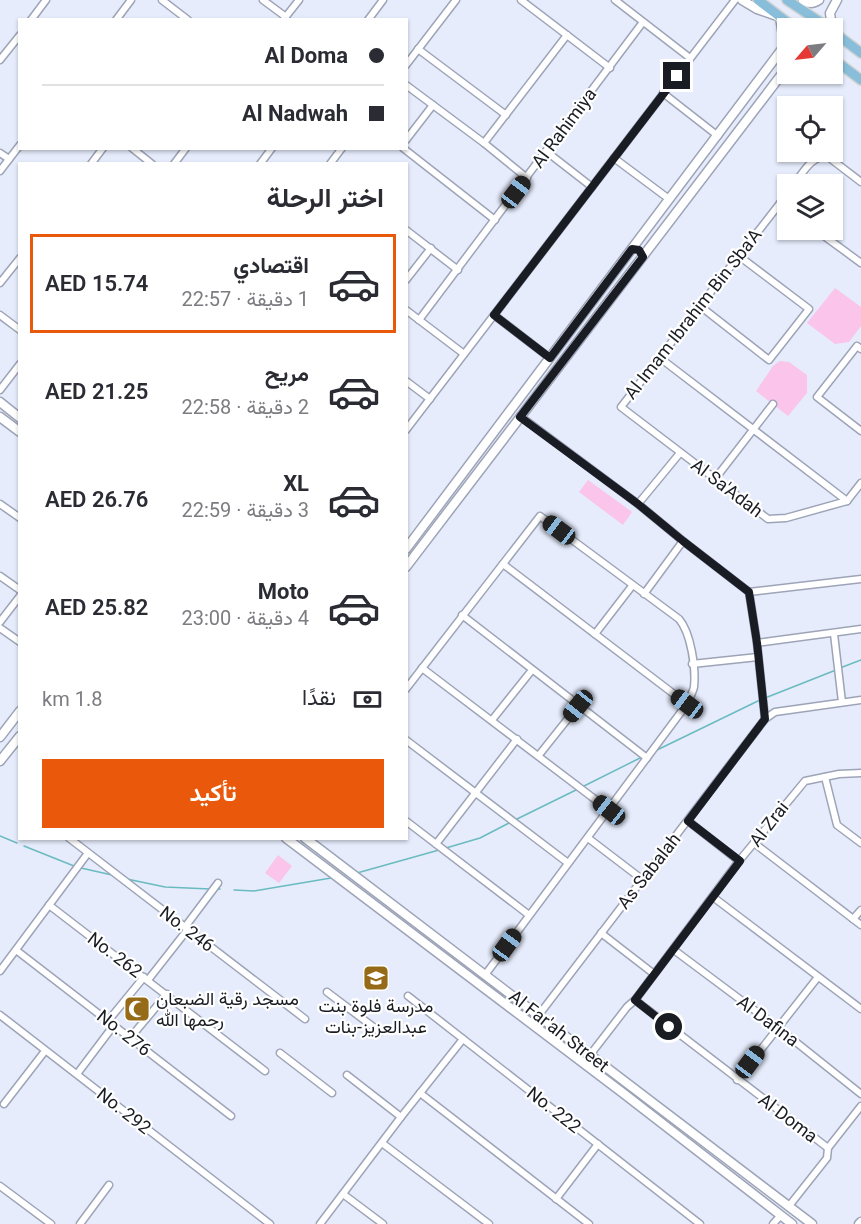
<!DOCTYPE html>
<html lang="ar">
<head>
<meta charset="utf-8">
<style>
	body { margin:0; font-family:Roboto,Vazirmatn,sans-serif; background:#f2f2f3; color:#2b2b33; direction:rtl; height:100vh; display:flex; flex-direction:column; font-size:22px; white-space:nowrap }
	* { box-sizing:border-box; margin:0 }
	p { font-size:20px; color:#7c7c81 }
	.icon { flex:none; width:33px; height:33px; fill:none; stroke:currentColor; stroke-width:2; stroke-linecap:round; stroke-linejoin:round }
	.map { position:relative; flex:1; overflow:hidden; direction:ltr }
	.drawer { position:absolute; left:18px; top:162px; width:390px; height:678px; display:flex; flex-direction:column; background:#fff; border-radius:0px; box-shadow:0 2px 4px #0004; direction:rtl }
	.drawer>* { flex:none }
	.guide { position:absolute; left:18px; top:18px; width:390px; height:132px; border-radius:0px; box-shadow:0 2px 4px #0004; direction:rtl; display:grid; align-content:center; height:132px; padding:0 24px; background:#fff }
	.needle { width:39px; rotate:242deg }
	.controls { position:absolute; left:777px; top:18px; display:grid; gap:12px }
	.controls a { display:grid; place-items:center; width:66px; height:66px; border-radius:0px; background:#fff; box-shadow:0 2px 4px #0004; font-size:30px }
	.end { position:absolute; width:27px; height:27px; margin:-14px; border:8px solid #191c23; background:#fff; box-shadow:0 0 0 3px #fff }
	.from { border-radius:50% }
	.car { position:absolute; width:18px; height:36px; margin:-18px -9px; border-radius:8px; box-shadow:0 0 4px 2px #0007; background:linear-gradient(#222 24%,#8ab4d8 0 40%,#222 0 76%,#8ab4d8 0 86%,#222 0) }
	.guide b { display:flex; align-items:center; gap:21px; height:57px; font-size:22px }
	.guide b+b { border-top:2px solid #e1e1e2 }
	.guide i { width:15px; height:15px; background:#2b2b33 }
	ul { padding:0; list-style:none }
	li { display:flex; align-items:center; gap:18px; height:99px; margin:0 12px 9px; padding:0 12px; border:3px solid transparent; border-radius:0px }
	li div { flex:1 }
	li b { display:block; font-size:22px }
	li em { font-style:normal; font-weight:600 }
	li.active { border-color:#ea580c }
	li>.icon { width:54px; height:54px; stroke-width:1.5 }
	h2 { padding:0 24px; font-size:27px; line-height:72px }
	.pay { display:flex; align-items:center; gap:15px; height:66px; padding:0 24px; font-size:22px }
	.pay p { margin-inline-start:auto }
	.action { display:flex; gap:12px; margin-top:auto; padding:12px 24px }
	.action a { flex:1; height:69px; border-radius:0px; background:#ea580c; color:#fff; font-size:24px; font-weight:600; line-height:69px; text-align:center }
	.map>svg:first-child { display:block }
</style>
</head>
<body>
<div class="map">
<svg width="861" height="1224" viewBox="0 0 861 1224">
	<rect width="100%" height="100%" fill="#e6ecfc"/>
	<g fill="#fac4eb">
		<path d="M835 288 861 307V326L849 342 835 344 807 323Z"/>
		<path d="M780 361 789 362 807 375V393L788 416 756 391 773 366Z"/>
		<path d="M588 480 632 512 623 525 579 492Z"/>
		<path d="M278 855 292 866 279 883 265 873Z"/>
	</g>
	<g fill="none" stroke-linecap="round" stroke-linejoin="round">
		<g stroke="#6abbc0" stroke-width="1.5">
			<path d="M840 668 861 660"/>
			<path d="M765 698 836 670"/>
			<path d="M657 750 760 700"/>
			<path d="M582 787 642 757"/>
			<path d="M517 819 578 789"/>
			<path d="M0 836 17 843"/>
			<path d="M24 846 74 866"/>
			<path d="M446 848 480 838 509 823"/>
			<path d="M81 868 112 875"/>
			<path d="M357 873 439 850"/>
			<path d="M127 879 165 887 210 889"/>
			<path d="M217 889H220"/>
			<path d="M234 890 254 891 331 878"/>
		</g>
		<defs>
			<g id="street">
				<path d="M162 0 188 20"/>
				<path d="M263 0 286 17"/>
				<path d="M521 0 610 68"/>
				<path d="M615 0 690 58"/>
				<path d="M284 19 299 0"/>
				<path d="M31 20 46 0"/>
				<path d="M116 20 131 0"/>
				<path d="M368 20 383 0"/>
				<path d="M418 49 506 115"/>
				<path d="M0 60 20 35"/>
				<path d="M406 65 456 0"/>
				<path d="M406 85 484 143 527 178"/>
				<path d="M663 93 718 136"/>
				<path d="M406 140 433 105"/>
				<path d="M484 143 567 35"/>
				<path d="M132 148 152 164"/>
				<path d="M403 148 495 220"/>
				<path d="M547 152 592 187"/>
				<path d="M0 153 9 159"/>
				<path d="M614 158 669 199"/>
				<path d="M91 164 103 148"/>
				<path d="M174 164 186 148"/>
				<path d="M260 164 272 148"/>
				<path d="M330 164 342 148"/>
				<path d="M0 171 20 145"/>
				<path d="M794 184C804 172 810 157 827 156L861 182"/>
				<path d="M788 193 621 407 768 519 786 518 847 501"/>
				<path d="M780 203 788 208"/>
				<path d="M406 230 458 270"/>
				<path d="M816 230 861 263"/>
				<path d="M406 280 431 248"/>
				<path d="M0 283 20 258"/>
				<path d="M700 306 769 360 809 309 739 256"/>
				<path d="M406 310 464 354"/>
				<path d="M0 315 20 330"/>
				<path d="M494 315 550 358"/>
				<path d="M419 320 643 22"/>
				<path d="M861 349 857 346 817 397 861 431"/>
				<path d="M660 358 847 501"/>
				<path d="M406 381 430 399"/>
				<path d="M0 390 20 364"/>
				<path d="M520 416 638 504 683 541 749 592 757 643 765 719"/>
				<path d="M406 430 735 0"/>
				<path d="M715 479 773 404"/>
				<path d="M847 501 861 483"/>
				<path d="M0 504 20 518"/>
				<path d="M638 504 680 453"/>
				<path d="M503 564 687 704"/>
				<path d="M0 576 20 590"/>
				<path d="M749 592 861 579"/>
				<path d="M644 594 683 541"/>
				<path d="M462 615 647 758"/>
				<path d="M0 622 20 596"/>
				<path d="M0 628 20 642"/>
				<path d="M595 634 632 586"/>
				<path d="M834 634 842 702"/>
				<path d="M757 643 861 629"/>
				<path d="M692 664 758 657"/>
				<path d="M422 668 609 810"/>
				<path d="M406 689 540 516 679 619C691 633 696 668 694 687 693 692 689 699 687 704L485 975"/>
				<path d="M492 720 532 670"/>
				<path d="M406 740 568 863"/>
				<path d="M539 755 578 706"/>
				<path d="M825 777 837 825 861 843"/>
				<path d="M406 821 529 915"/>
				<path d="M688 821 739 861"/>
				<path d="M69 838 305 1019"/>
				<path d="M588 838 643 880"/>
				<path d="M754 843 861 925"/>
				<path d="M436 844 517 739"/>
				<path d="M713 897 861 1009"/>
				<path d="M49 905 265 1071"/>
				<path d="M853 919 861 910"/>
				<path d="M185 927 218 883"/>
				<path d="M601 933 654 974"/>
				<path d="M16 950 231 1116"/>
				<path d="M674 950 777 1027 861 1094"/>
				<path d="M0 971 88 853"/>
				<path d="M148 980 188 929"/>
				<path d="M327 992 380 1032"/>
				<path d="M408 996 700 1224"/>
				<path d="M635 1000 828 1148"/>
				<path d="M0 1015 270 1224"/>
				<path d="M538 1016 765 719 775 712 861 700"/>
				<path d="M108 1021 144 977"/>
				<path d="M130 1038 167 994"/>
				<path d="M280 1053 332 1093"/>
				<path d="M590 1055 627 1007 635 1000 739 861 805 781 839 774 861 773"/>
				<path d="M77 1074 114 1025"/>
				<path d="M347 1075 401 1117"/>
				<path d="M737 1080 818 977"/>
				<path d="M420 1093 589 1224"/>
				<path d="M4 1104 45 1051"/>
				<path d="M382 1143 489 1224"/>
				<path d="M0 1186 51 1224"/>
				<path d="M343 1194 383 1224"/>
				<path d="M556 1199 598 1144"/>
				<path d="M789 1206 827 1158 828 1148 861 1106"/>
				<path d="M80 1224 109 1185"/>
				<path d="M320 1224 401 1117 463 1039"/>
				<path d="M773 1224 781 1215"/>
			</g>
			<g id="secondary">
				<path d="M803 0C808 4 813 4 819 0"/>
				<path d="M832 28 830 13 837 0"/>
				<path d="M0 402 20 418"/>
				<path d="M0 417 20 432"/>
				<path d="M406 549 782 49 784 42 780 17 757 9 742 0"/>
				<path d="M406 567 788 66"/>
				<path d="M0 737 20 711"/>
				<path d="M0 761 20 736"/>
				<path d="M286 838 623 1093 792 1224"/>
				<path d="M305 838 812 1224"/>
				<path d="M859 1224 861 1222"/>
			</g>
			<g id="primary">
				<path d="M758 0 795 28"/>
				<path d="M787 0 829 28"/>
				<path d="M832 31 861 53"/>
				<path d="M832 58 861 80"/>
			</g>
		</defs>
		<use href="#street" stroke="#9da4b7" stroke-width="9"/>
		<use href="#secondary" stroke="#9da4b7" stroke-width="11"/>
		<use href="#primary" stroke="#d1d2d3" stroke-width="12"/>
		<use href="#street" stroke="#fff" stroke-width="6"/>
		<use href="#secondary" stroke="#fff" stroke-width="8"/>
		<use href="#primary" stroke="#88bed9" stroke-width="9"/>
	</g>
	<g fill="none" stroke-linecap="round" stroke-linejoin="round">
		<path stroke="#191c23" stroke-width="8" d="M669 1027 635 1000 740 861 688 821 765 719 757 643 749 592 683 541 638 504 520 417 643 257 639 250 632 249 550 358 494 315 677 76"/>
	</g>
	<defs>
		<symbol id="school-square" viewBox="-11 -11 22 22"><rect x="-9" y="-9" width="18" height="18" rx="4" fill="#966b18" stroke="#fff"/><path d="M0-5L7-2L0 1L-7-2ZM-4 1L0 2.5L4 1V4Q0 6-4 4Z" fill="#fff"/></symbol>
		<symbol id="mosque-square" viewBox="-11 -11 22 22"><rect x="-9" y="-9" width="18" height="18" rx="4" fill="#966b18" stroke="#fff"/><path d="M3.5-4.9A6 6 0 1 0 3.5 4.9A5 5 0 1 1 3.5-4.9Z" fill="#fff"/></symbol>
	</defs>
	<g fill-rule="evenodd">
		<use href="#school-square" x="361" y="963" width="30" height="30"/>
		<use href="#mosque-square" x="122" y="994" width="30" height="30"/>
	</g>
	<g text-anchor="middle" stroke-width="4.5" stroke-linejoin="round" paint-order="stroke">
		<g font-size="18" fill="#191c23" stroke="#fff">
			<text transform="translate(564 128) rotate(-53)" y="6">Al Rahimiya</text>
			<text transform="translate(693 314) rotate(-52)" y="6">Al Imam Ibrahim Bin Sba'A</text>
			<text transform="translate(727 488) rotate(37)" y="6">Al Sa'Adah</text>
			<text transform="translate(769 824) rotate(-52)" y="6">Al Zrai</text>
			<text transform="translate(649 871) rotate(-52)" y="6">As Sabalah</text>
			<text transform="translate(187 929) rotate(37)" y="6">No. 246</text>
			<text transform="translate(115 955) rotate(37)" y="6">No. 262</text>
			<text transform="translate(768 1021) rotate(37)" y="6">Al Dafina</text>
			<text transform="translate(559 1031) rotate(38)" y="6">Al Far'ah Street</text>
			<text transform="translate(124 1033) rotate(38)" y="6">No. 276</text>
			<text transform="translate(554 1110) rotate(38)" y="6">No. 222</text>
			<text transform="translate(124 1111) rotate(38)" y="6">No. 292</text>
			<text transform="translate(788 1118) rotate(37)" y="6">Al Doma</text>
		</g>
		<g font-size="18" fill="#191c23" stroke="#fff" text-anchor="start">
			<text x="156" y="1005">مسجد رقية الضبعان<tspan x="156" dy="21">رحمها الله</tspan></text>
			<text x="376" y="1012" text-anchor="middle">مدرسة فلوة بنت<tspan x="376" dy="21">عبدالعزيز-بنات</tspan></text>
		</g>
	</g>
</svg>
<div class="controls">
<a><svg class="needle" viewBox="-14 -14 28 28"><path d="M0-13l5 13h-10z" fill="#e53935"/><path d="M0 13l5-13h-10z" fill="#7c7c81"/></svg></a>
<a><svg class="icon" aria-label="locate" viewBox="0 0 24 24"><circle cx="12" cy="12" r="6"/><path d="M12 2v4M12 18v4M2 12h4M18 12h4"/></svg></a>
<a><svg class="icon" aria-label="layers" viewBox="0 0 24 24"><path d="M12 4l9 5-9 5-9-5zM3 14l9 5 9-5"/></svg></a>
</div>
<i class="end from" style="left:669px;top:1027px"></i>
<i class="end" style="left:677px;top:76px"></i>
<i class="car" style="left:516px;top:192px;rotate:37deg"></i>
<i class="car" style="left:559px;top:530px;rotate:307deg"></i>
<i class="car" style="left:687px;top:704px;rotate:307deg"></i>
<i class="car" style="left:578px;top:706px;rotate:219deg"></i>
<i class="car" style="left:609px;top:810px;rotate:308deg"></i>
<i class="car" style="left:507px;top:945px;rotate:36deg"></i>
<i class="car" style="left:750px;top:1062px;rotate:37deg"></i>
<div class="guide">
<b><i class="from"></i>Al Doma</b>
<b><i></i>Al Nadwah</b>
</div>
<section class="drawer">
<h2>اختر الرحلة</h2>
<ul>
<li class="active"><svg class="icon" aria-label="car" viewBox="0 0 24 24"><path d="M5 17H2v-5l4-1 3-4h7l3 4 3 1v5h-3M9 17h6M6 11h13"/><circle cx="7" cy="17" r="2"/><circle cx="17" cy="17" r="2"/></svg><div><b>اقتصادي</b><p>1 دقيقة · 22:57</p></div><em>AED 15.74</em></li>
<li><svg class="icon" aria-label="car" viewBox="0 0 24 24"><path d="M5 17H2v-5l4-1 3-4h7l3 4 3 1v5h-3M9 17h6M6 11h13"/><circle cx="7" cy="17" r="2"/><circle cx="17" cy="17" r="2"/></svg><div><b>مريح</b><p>2 دقيقة · 22:58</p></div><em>AED 21.25</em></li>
<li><svg class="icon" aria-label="car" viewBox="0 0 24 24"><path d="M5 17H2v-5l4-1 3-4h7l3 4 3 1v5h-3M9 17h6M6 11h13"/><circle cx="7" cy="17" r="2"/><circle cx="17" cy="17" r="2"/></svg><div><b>XL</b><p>3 دقيقة · 22:59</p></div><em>AED 26.76</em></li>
<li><svg class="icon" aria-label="car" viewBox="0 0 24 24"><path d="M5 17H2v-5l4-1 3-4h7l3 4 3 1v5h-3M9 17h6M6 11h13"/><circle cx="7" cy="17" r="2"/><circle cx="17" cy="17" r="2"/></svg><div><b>Moto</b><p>4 دقيقة · 23:00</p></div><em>AED 25.82</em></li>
</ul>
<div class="pay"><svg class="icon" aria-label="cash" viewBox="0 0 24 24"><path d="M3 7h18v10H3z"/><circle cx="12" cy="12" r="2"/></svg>نقدًا<p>1.8 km</p></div>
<div class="action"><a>تأكيد</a></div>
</section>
</div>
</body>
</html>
